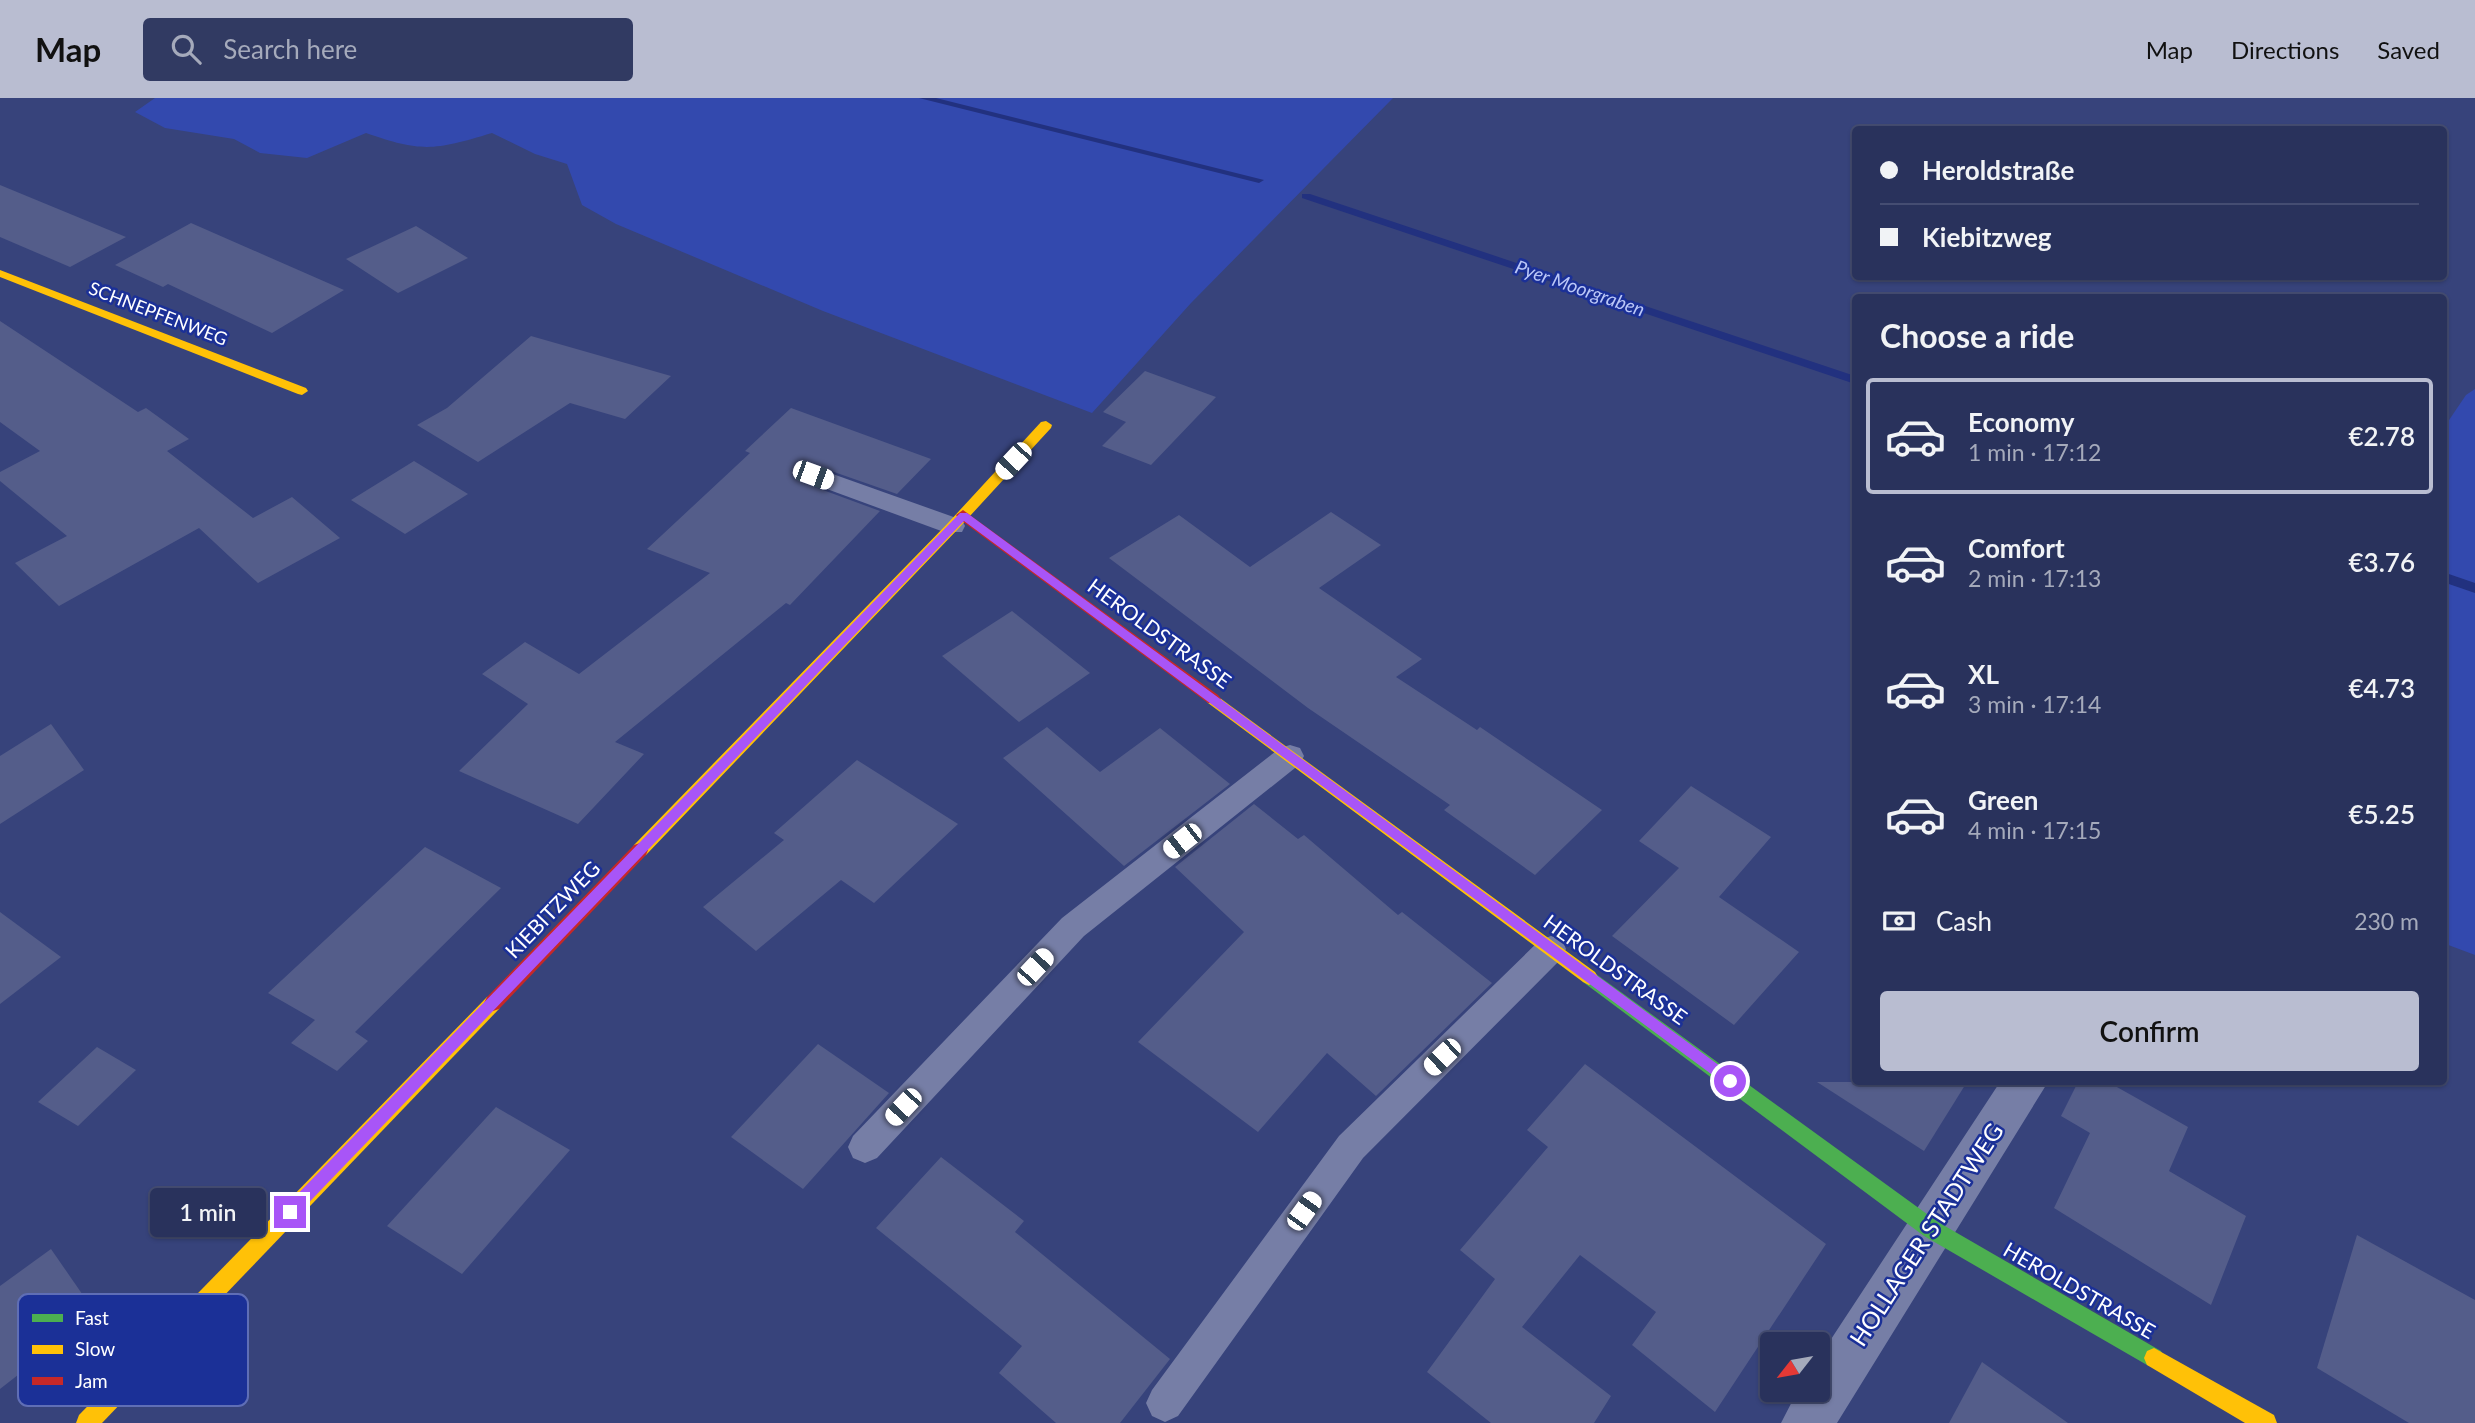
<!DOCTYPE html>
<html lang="en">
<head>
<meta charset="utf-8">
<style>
	body { margin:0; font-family:Lato,sans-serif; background:#313a62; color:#f1f3f6; height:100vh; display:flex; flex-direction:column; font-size:26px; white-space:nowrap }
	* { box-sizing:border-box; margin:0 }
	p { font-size:23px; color:#a5aabb }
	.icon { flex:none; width:38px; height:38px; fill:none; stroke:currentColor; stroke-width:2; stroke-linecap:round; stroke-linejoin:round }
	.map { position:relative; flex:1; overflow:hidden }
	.sheet { position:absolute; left:1852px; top:196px; width:595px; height:791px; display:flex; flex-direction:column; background:#29325c; border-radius:7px; box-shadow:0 2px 5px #0004,0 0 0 2px #454d72 }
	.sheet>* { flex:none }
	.hud { position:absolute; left:1852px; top:28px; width:595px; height:154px; border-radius:7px; box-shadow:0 2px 5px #0004,0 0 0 2px #454d72; display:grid; align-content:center; height:154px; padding:0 28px; background:#29325c }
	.needle { width:46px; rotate:239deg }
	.buttons { position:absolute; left:1760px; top:1234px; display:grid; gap:14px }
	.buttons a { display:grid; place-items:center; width:70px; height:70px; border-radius:7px; background:#29325c; box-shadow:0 2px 5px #0004,0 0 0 2px #454d72; font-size:35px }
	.end { position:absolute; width:32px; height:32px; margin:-16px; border:9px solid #a855f7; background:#fff; box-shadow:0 0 0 4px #fff }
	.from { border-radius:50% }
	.bubble { position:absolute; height:49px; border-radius:7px; background:#29325c; box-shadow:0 2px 5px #0004,0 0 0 2px #454d72; font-size:23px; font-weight:600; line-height:49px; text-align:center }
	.car { position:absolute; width:21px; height:42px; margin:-21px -10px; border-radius:9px; box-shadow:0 0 5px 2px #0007; background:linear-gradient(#fff 24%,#345 0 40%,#fff 0 76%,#345 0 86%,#fff 0) }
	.hud b { display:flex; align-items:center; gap:24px; height:66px; font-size:26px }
	.hud b+b { border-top:2px solid #454d72 }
	.hud i { width:18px; height:18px; background:#f1f3f6 }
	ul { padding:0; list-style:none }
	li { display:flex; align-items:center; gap:21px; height:116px; margin:0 14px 10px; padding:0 14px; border:4px solid transparent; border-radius:7px }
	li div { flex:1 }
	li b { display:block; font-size:26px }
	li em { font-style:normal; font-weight:600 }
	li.active { border-color:#b9bdd1 }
	li>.icon { width:63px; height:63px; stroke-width:1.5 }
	h2 { padding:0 28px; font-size:32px; line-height:84px }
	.pay { display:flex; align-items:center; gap:18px; height:77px; padding:0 28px; font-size:26px }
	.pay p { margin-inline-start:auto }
	.action { display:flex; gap:14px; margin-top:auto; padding:14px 28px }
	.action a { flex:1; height:80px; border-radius:7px; background:#b9bdd1; color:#111; font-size:28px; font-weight:600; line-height:80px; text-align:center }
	header { display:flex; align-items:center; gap:42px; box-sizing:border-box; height:98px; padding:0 35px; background:#b9bdd1; color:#111 }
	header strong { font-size:33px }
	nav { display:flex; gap:38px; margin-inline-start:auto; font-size:24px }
	.search { width:490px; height:63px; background:#313a62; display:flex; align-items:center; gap:18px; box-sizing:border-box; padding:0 24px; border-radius:7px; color:#a5aabb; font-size:26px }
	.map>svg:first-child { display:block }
</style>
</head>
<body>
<header>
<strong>Map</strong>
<div class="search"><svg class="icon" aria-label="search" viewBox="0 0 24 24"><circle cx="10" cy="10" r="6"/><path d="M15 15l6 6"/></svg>Search here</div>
<nav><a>Map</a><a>Directions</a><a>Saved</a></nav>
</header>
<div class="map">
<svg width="2475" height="1325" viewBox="0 0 2475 1325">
	<rect width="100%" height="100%" fill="#37437b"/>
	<g fill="#3349ae">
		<path d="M155 0H1393L1191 205 1092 315 823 213 616 126 582 107 567 66 535 56 492 35C435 52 423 55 366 35L307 60 260 55 234 41 165 30 135 14Z"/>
		<path d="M2475 291V857L2443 845V331L2466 297Z"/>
	</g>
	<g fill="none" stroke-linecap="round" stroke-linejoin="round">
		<g fill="#22317f" fill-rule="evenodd">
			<path d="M919 0H936L1264 82 1259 85Z"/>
			<path d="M1302 96H1310L1855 278V286L1302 100Z"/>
			<path d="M2443 474 2475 485V495L2443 484Z"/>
		</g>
	</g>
	<g fill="#545d8a">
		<path d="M0 87 126 139 70 169 0 139Z"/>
		<path d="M191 125 344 192 272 235 168 186 163 189 115 167Z"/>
		<path d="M416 128 468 160 398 195 346 161Z"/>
		<path d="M0 223 138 314 146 310 189 341 167 353 253 420 292 399 340 440 258 485 199 430 59 508 15 465 67 438 0 383V374L40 353 0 324Z"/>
		<path d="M531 238 671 278 625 321 570 305 478 364 417 327 447 310Z"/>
		<path d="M1145 273 1216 299 1151 367 1102 348 1126 324 1103 314Z"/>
		<path d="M791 310 931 361 897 396 814 367 803 370 799 378 804 385 880 413 790 507 786 505 615 644 644 656 578 726 459 673 528 606 482 576 525 544 579 576 710 475 647 451 750 355 745 353Z"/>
		<path d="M414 363 468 396 405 436 351 402Z"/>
		<path d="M1331 414 1381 447 1319 490 1422 561 1396 579 1477 632 1480 629 1602 712 1535 777 1444 712 1450 707 1308 610 1109 460 1179 417 1250 469Z"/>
		<path d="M1012 513 1090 575 1019 624 942 558Z"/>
		<path d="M51 626 84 672 0 726V658Z"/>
		<path d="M1047 629 1100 674 1160 630 1230 686 1124 768 1003 660Z"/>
		<path d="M857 662 958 726 874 805 841 782 756 853 703 809 784 742 774 735Z"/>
		<path d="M1691 688 1771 739 1719 799 1799 854 1734 927 1612 838 1679 770 1639 743Z"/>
		<path d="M1254 706 1298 741 1304 737 1398 817 1402 814 1492 885 1376 998 1327 955 1258 1034 1138 944 1244 834 1175 769Z"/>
		<path d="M425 749 501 790 355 934 368 943 337 973 291 945 315 922 268 895Z"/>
		<path d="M0 814 61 859 0 906Z"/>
		<path d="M818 946 889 995 803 1091 731 1039Z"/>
		<path d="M97 949 136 972 78 1028 38 1004Z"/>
		<path d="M1585 966 1826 1146 1715 1314 1632 1247 1656 1214 1580 1157 1522 1229 1611 1298 1594 1325H1491L1427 1274 1495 1181 1460 1152 1548 1049 1527 1032Z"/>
		<path d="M1817 984H1967L1924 1053Z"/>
		<path d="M2078 984H2108L2188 1029 2169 1073 2246 1118 2211 1207 2054 1110 2090 1035 2061 1018Z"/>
		<path d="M496 1009 570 1052 462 1176 387 1128Z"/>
		<path d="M941 1059 1024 1123 1015 1134 1170 1261 1120 1325H1056L999 1275 1022 1248 876 1130Z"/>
		<path d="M2357 1137 2475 1202V1325H2409L2317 1270Z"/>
		<path d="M51 1151 96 1216 0 1291V1188Z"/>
		<path d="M1982 1264 2068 1325H1949Z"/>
	</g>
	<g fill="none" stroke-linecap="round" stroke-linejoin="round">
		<g fill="#767ea6" fill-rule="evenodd">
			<path d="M813 369 962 422 965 428 962 434H944L805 383 801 377 805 371Z"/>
			<path d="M1290 647 1300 650 1304 658 1300 666 1084 838 877 1060 865 1065 853 1060 848 1049 853 1038 1062 820 1280 650Z"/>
			<path d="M1551 838 1562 842 1566 851 1562 860 1363 1060 1178 1318 1165 1324 1152 1318 1146 1305 1152 1292 1339 1038 1540 842Z"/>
		</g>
		<path fill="#767ea6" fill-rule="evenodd" d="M2000 984H2048L1837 1325H1781L1798 1292H1818V1261Z"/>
		<path fill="#4caf50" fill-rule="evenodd" d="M1589 871 1938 1124 2161 1253 2164 1260 2161 1267 2154 1270 2147 1267 1924 1138 1583 884 1580 879 1583 874Z"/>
		<g fill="#ffc107" fill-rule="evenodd">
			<path d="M0 172 306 290 308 293 302 297 298 296 0 179Z"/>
			<path d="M1046 323 1052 327 1051 330 958 431 646 757 640 759 634 757 632 752 634 747 948 425 1041 324Z"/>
			<path d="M1213 595 1595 874 1598 879 1595 884 1589 887 1583 884 1208 605 1205 601 1208 597Z"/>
			<path d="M493 897 499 899 502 905 499 911 102 1325H76L79 1317 487 899Z"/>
			<path d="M2154 1250 2274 1317 2277 1325H2245L2147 1267 2144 1260 2147 1253Z"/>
		</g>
		<g fill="#c62828" fill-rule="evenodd">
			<path d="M963 412 1218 597 1221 601 1218 605H1208L958 420 956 417Z"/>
			<path d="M640 745 646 747 648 752 646 757 499 911 493 913 487 911 484 905 487 899 634 747Z"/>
		</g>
	</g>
	<path fill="#a855f7" d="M960 415H967L1735 979V987H1726L964 423 295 1119H285V1109Z"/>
	<g text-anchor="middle" stroke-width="5" stroke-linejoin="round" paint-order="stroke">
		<g font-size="18" fill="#fff" stroke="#1b3097">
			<text transform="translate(158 216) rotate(21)" y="6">SCHNEPFENWEG</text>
		</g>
		<g font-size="19" font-style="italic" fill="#bbc7f7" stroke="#1b3097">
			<text transform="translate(1580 190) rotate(19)" y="7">Pyer Moorgraben</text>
		</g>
		<g font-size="21" fill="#fff" stroke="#1b3097">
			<text transform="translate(1159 536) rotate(36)" y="7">HEROLDSTRASSE</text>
			<text transform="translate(553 812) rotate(-46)" y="7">KIEBITZWEG</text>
			<text transform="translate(1615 872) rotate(36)" y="7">HEROLDSTRASSE</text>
			<text transform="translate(2079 1193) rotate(30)" y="7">HEROLDSTRASSE</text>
		</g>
		<g font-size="24" fill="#fff" stroke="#1b3097">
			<text transform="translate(1927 1137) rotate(-57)" y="8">HOLLAGER STADTWEG</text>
		</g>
	</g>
	<rect x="18" y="1196" width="230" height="112" rx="10" fill="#1b3097" stroke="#5f6eb6" stroke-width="2"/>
	<rect x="32" y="1216" width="31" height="8" fill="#4caf50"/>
	<rect x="32" y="1247" width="31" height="9" fill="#ffc107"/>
	<rect x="32" y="1279" width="31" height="8" fill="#c62828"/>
	<g font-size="19" fill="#fff">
		<text x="75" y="1227">Fast</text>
		<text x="75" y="1258">Slow</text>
		<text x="75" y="1290">Jam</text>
	</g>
</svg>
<div class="buttons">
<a><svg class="needle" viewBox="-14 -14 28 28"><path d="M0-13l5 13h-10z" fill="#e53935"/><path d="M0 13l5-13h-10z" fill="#a5aabb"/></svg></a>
</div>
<i class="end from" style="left:1730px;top:983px"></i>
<i class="end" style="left:290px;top:1114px"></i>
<div class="bubble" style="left:150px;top:1090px;width:116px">1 min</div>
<i class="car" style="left:1013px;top:363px;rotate:223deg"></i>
<i class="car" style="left:813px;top:377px;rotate:110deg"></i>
<i class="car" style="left:1182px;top:743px;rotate:232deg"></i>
<i class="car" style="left:1035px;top:869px;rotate:43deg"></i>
<i class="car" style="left:1442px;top:959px;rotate:226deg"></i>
<i class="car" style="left:903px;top:1009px;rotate:223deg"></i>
<i class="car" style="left:1304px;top:1113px;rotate:36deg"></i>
<div class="hud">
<b><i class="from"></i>Heroldstraße</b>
<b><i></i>Kiebitzweg</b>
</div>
<section class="sheet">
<h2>Choose a ride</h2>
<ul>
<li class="active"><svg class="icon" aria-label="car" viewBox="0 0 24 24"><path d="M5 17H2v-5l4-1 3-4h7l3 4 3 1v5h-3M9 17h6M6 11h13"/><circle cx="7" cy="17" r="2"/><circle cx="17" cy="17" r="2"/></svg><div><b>Economy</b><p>1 min · 17:12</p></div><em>€2.78</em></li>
<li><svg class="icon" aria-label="car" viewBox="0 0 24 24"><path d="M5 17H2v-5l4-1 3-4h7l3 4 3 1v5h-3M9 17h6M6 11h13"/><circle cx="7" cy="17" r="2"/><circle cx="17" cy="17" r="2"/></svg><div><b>Comfort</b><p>2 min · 17:13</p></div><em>€3.76</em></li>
<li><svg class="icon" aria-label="car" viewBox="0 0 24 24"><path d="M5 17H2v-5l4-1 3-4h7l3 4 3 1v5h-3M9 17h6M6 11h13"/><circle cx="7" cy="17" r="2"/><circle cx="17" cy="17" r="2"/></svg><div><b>XL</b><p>3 min · 17:14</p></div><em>€4.73</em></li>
<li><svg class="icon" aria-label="car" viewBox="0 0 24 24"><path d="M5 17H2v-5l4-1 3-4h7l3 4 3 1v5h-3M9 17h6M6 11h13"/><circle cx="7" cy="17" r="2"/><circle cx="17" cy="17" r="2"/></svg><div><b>Green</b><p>4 min · 17:15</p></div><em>€5.25</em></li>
</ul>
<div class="pay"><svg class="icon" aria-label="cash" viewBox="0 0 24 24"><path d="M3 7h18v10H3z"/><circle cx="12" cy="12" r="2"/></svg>Cash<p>230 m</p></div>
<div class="action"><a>Confirm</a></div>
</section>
</div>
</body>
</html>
